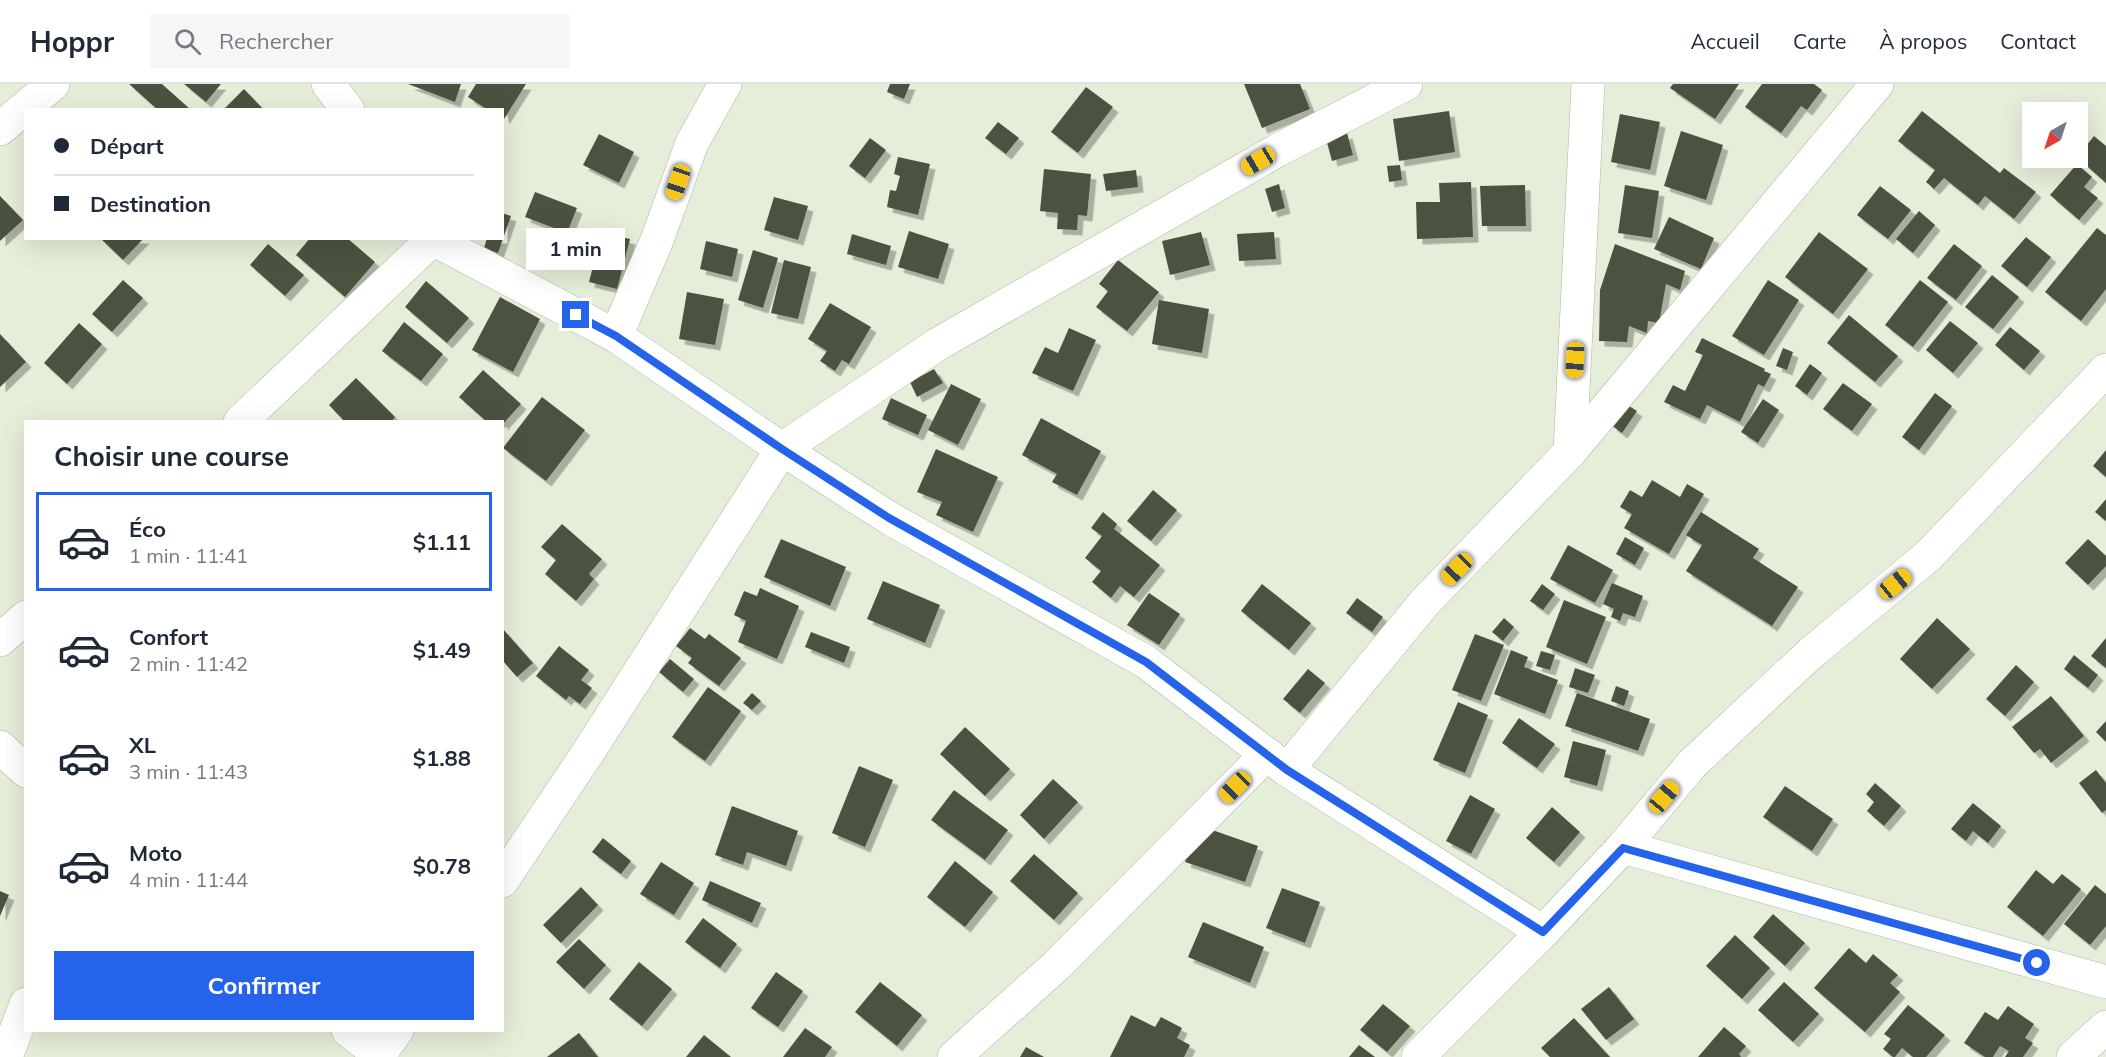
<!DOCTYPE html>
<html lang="fr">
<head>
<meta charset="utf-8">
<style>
	body { margin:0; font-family:Mulish,sans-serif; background:#f6f6f7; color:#1f2937; height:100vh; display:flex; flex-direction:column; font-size:22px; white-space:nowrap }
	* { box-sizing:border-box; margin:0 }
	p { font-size:20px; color:#747a83 }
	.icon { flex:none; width:33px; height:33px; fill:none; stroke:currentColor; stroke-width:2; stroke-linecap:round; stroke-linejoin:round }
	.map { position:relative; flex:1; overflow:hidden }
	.drawer { position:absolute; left:24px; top:336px; width:480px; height:612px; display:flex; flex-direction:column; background:#fff; border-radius:0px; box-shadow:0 6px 24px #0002 }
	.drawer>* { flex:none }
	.hud { position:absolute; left:24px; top:24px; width:480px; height:132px; border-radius:0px; box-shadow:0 6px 24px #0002; display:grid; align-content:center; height:132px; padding:0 30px; background:#fff }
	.needle { width:39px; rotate:219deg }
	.fabs { position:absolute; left:2022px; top:18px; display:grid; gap:12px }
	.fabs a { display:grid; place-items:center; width:66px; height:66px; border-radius:0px; background:#fff; box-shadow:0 6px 24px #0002; font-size:30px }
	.end { position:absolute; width:27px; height:27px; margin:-14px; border:8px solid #2563eb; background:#fff; box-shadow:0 0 0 3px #fff }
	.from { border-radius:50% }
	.bubble { position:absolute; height:42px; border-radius:0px; background:#fff; box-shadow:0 6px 24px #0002; font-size:20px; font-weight:700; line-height:42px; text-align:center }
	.car { position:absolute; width:18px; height:36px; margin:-18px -9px; border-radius:8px; box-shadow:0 0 4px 2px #0007; background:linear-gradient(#f5c518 24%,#345 0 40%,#f5c518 0 76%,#345 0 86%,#f5c518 0) }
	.hud b { display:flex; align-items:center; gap:21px; height:57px; font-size:22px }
	.hud b+b { border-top:2px solid #e0e1e3 }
	.hud i { width:15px; height:15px; background:#1f2937 }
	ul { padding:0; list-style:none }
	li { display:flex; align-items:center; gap:18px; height:99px; margin:0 12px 9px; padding:0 18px; border:3px solid transparent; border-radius:0px }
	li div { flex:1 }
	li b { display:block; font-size:22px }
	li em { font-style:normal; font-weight:700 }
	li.on { border-color:#2563eb }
	li>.icon { width:54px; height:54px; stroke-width:1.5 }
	h2 { padding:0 30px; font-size:27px; line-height:72px }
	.primary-button { display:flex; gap:12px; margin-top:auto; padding:12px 30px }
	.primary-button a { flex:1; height:69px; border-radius:0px; background:#2563eb; color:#fff; font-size:24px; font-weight:700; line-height:69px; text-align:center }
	header { display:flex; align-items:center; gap:36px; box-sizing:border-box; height:84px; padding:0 30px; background:#fff; border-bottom:2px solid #e0e1e3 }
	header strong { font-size:28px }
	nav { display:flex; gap:33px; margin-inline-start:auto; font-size:21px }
	.search { width:420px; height:54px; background:#f6f6f7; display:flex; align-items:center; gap:15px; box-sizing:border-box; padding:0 21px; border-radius:0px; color:#747a83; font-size:22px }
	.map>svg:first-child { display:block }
</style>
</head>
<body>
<header>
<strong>Hoppr</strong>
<div class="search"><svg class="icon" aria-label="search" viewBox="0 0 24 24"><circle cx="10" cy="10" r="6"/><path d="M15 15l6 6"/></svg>Rechercher</div>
<nav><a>Accueil</a><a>Carte</a><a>À propos</a><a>Contact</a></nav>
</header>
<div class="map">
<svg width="2106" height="973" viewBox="0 0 2106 973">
	<defs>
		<filter id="shadow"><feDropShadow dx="5.5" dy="5.5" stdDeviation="0" flood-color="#0004"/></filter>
	</defs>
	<rect width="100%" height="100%" fill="#e5eed8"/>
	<g fill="#4c5341" filter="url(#shadow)">
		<path d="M129 0H162L191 26H158Z"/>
		<path d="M184 0H221L206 18Z"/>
		<path d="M408 0H461L455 18Z"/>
		<path d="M476 0H526L504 35 502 26H488L468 13Z"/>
		<path d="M890 0H910L904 15 887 8Z"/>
		<path d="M1244 0H1300L1310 25 1262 44Z"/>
		<path d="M1673 0H1739L1715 35 1670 4Z"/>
		<path d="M1762 0H1814L1822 6 1807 26 1801 22 1781 49 1745 23Z"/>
		<path d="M1086 3 1113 23 1078 69 1051 48Z"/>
		<path d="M244 5 264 26H223Z"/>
		<path d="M1449 27 1455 68 1399 77 1393 35Z"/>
		<path d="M1922 27 2000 89 2004 84 2036 108 2014 135 1985 112 1978 121 1944 94 1934 105 1926 98 1935 86 1898 57Z"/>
		<path d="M1620 30 1660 38 1650 86 1611 78Z"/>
		<path d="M998 38 1019 54 1006 70 985 54Z"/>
		<path d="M1681 47 1723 61 1706 116 1664 102Z"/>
		<path d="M1347 49 1353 71 1332 77 1326 55Z"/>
		<path d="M599 50 634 68 619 99 583 81Z"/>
		<path d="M2094 52 2106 62V99L2078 74V72Z"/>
		<path d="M870 54 886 66 865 94 849 82Z"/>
		<path d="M898 73 930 80 918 131 887 123 890 106 896 107 900 92 894 90Z"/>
		<path d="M2077 80 2092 93 2084 103 2098 114 2079 136 2050 111Z"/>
		<path d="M1400 81 1402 96 1389 98 1387 82Z"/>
		<path d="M1044 85 1091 90 1087 132 1078 131 1077 146 1057 145 1058 129 1040 127Z"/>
		<path d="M1136 86 1138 103 1106 107 1103 90Z"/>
		<path d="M1471 98 1473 153 1417 155 1416 118H1440L1439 99Z"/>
		<path d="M1279 100 1285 124 1272 128 1265 105Z"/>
		<path d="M1525 101 1526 142H1482L1480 102Z"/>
		<path d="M1625 101 1659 107 1652 154 1618 149Z"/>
		<path d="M1880 102 1911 126 1888 155 1857 131Z"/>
		<path d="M535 108 577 124 567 149 525 133Z"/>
		<path d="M0 112 23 136 0 157Z"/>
		<path d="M774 113 808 122 798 156 764 146Z"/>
		<path d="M1919 127 1935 141 1913 169 1896 155Z"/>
		<path d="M502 129 511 132 498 169 484 164 487 154H502Z"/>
		<path d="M1669 133 1714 154 1701 185 1654 165Z"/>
		<path d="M2097 144 2106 151V205L2081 237 2045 208Z"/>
		<path d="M909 147 949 160 938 195 898 183Z"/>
		<path d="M602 148 630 155 617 205 589 198Z"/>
		<path d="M1201 148 1210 181 1170 191 1162 157Z"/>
		<path d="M1274 148 1276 175 1239 177 1237 150Z"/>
		<path d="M1819 148 1868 185 1833 230 1785 193Z"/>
		<path d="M852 150 891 162 886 181 847 170Z"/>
		<path d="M2026 153 2051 173 2027 203 2001 182Z"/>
		<path d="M100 154H144L123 176Z"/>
		<path d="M310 154H347L375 178 345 213 296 171Z"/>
		<path d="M706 157 738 165 732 193 700 185Z"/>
		<path d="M268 160 304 191 285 212 250 181Z"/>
		<path d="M1615 160 1685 187 1680 206 1666 200 1659 239 1648 237 1647 249 1629 242 1627 258 1599 257 1600 206Z"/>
		<path d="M1954 160 1982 182 1956 216 1927 194Z"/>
		<path d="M753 166 778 174 763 224 738 216Z"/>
		<path d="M784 176 811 183 798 235 771 229Z"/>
		<path d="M1118 176 1159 208 1127 247 1096 223 1108 207 1099 200Z"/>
		<path d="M1992 191 2019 213 1993 245 1965 223Z"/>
		<path d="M123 196 143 214 112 248 92 230Z"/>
		<path d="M1768 196 1799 216 1764 271 1732 252Z"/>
		<path d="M1920 196 1948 218 1913 263 1885 241Z"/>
		<path d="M426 197 469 234 447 259 405 223Z"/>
		<path d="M687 208 724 215 715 261 679 255Z"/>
		<path d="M500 213 540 235 513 288 472 266Z"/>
		<path d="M1159 216 1209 225 1202 269 1152 260Z"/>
		<path d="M830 219 871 243 849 280 842 276 835 287 820 277 827 267 808 255Z"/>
		<path d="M1849 231 1898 272 1875 298 1827 259Z"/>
		<path d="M1950 237 1978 259 1953 289 1926 266Z"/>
		<path d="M404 238 443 270 421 297 382 267Z"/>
		<path d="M79 239 102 260 67 300 44 279Z"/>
		<path d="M2010 243 2040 267 2024 286 1995 261Z"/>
		<path d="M1069 244 1096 256 1073 307 1032 289 1045 263 1058 269Z"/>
		<path d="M0 250 26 278 0 303Z"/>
		<path d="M1702 254 1765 285 1764 287 1771 290 1764 303 1758 300 1740 338 1707 321 1700 335 1664 318 1673 301 1685 307 1703 271 1695 268Z"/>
		<path d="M1783 264 1793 268 1787 286 1776 282Z"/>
		<path d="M1810 280 1822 289 1807 311 1795 302Z"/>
		<path d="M934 285 943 299 917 313 910 298Z"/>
		<path d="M483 286 521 320 502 341V338H487L459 313Z"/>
		<path d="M356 294 395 333 391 338H345L329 321Z"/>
		<path d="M1843 299 1872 320 1852 347 1823 325Z"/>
		<path d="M951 300 981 315 958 361 928 346Z"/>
		<path d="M1935 309 1952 322 1919 366 1902 353Z"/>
		<path d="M542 313 585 346 546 397 503 364Z"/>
		<path d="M891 314 927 331 918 351 882 335Z"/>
		<path d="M1763 315 1779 326 1758 359 1741 348Z"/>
		<path d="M1626 320 1637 327 1622 349 1611 341Z"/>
		<path d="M1041 334 1101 367 1077 411 1052 398 1057 390 1022 371Z"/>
		<path d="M936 365 998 393 973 448 936 431 942 418 917 408Z"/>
		<path d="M2106 366V393L2093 382Z"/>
		<path d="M1652 396 1680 413 1687 400 1704 410 1669 470 1624 444 1632 430 1620 423 1630 406 1642 413Z"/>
		<path d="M1153 406 1177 426 1151 457 1127 437Z"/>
		<path d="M2106 415V437L2095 428Z"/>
		<path d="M1103 428 1117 440 1114 445 1160 481 1134 513 1120 502 1111 514 1092 498 1101 487 1085 474 1102 452 1091 444Z"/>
		<path d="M1701 428 1759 465 1753 474 1798 503 1772 542 1686 487 1702 461 1686 451Z"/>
		<path d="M562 440 602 475 589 490 594 495 576 517 545 490 556 476 541 463Z"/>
		<path d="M1625 453 1644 464 1635 481 1616 470Z"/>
		<path d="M781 455 846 483 830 522 764 493Z"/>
		<path d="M2088 455 2106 472V482L2088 501 2065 479Z"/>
		<path d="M1568 461 1613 486 1595 519 1550 495Z"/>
		<path d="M883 497 940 521 925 559 867 535Z"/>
		<path d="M1612 499 1643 512 1635 533 1623 529 1620 537 1611 533 1614 525 1603 520Z"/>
		<path d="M1262 500 1311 539 1289 566 1241 527Z"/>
		<path d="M1542 500 1555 510 1543 526 1530 517Z"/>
		<path d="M760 504 799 522 777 575 738 558 746 537 734 531 744 507 757 512Z"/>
		<path d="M1149 509 1180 530 1159 561 1127 541Z"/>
		<path d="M1357 514 1383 533 1372 548 1346 529Z"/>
		<path d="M1564 516 1606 533 1587 580 1546 563Z"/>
		<path d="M1504 534 1514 543 1503 557 1492 548Z"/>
		<path d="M1937 534 1970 565 1932 605 1900 575Z"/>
		<path d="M502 544 533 579 517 593 502 576Z"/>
		<path d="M690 544 705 555 709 550 741 574 719 602 688 579 692 574 676 562Z"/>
		<path d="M811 548 850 563 844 579 805 563Z"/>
		<path d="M1475 550 1504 561 1481 617 1452 606Z"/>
		<path d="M2106 554V584L2091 572Z"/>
		<path d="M559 562 589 586 581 596 592 604 580 620 569 612 566 616 536 592Z"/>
		<path d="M1511 566 1528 573 1524 583 1558 596 1545 630 1494 610Z"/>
		<path d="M1541 567 1555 571 1550 586 1536 582Z"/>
		<path d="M2074 571 2098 591 2088 604 2064 585Z"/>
		<path d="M670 575 694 595 683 608 659 588Z"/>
		<path d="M2016 581 2034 598 2005 632 1986 615Z"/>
		<path d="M1575 584 1595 591 1588 609 1569 603Z"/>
		<path d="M1308 585 1325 599 1300 629 1283 615Z"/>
		<path d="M1616 602 1629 607 1624 622 1611 617Z"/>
		<path d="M708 603 741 627 705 677 672 653Z"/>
		<path d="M752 609 761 617 752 626 743 619Z"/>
		<path d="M1577 609 1650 635 1638 667 1565 642Z"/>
		<path d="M2051 612 2084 652 2051 679 2040 665 2034 669 2012 643Z"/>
		<path d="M1458 618 1488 631 1465 689 1433 676Z"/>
		<path d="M1519 634 1555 660 1537 684 1502 659Z"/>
		<path d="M2106 637V658L2096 648Z"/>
		<path d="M965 643 1010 685 985 712 940 670Z"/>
		<path d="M1573 657 1606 666 1597 702 1564 693Z"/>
		<path d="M859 682 893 696 865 763 832 749Z"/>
		<path d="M2096 686 2106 699V726L2102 729 2079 699Z"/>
		<path d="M1053 695 1078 718 1044 755 1020 731Z"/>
		<path d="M1875 699 1901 722 1884 742 1867 727 1874 718 1866 710Z"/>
		<path d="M1785 702 1833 735 1812 767 1763 733Z"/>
		<path d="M954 706 1008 746 985 776 931 736Z"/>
		<path d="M1470 711 1495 725 1471 770 1446 757Z"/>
		<path d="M1973 719 2001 742 1988 759 1973 747 1966 757 1951 745Z"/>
		<path d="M732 722 798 747 786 782 747 768 743 781 715 771Z"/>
		<path d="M1552 723 1580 748 1554 778 1526 754Z"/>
		<path d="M1198 741 1258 762 1245 798 1185 778Z"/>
		<path d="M603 754 631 777 621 790 592 768Z"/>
		<path d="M1034 770 1078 809 1054 836 1010 797Z"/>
		<path d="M955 777 993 808 965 843 927 813Z"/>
		<path d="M661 778 694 799 674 831 640 810Z"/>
		<path d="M2036 786 2053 800 2062 790 2081 805 2043 852 2007 823Z"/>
		<path d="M710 797 761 819 752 839 702 816Z"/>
		<path d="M2095 801 2106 810V842L2090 861 2064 840Z"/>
		<path d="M581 803 598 821 561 859 543 841Z"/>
		<path d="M1282 804 1320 818 1305 859 1266 844Z"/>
		<path d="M0 807 9 811 0 832Z"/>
		<path d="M1773 830 1805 859 1785 882 1753 853Z"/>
		<path d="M703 834 737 860 720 884 685 858Z"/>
		<path d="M1203 838 1264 863 1250 899 1188 873Z"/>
		<path d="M1735 851 1770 884 1742 915 1706 882Z"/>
		<path d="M579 855 606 881 584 905 556 878Z"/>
		<path d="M1849 864 1866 879 1873 870 1898 891 1890 899 1900 908 1865 948 1814 904Z"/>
		<path d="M639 878 672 905 642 942 609 915Z"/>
		<path d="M776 888 803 907 778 943 751 924Z"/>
		<path d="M880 898 922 931 897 962 855 928Z"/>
		<path d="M1784 898 1819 930 1793 958 1758 926Z"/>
		<path d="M1609 903 1634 935 1606 956 1581 925Z"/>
		<path d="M1383 920 1410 942 1387 968 1360 946Z"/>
		<path d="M1908 921 1945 951 1926 973H1913L1902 964 1895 973H1893L1883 965 1891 955 1884 950Z"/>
		<path d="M2008 922 2034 940 2025 954 2033 959 2023 973H2005L2009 967 2000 962 1993 973H1985L1964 959 1985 928 1998 936Z"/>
		<path d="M1131 931 1155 943 1161 933 1182 944 1177 954 1190 961 1184 973H1110Z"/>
		<path d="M1574 934 1610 973H1550L1541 964Z"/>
		<path d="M1724 943 1746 962 1739 970 1741 973H1698Z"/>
		<path d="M805 944 832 963 825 973H783Z"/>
		<path d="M579 949 598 973H547Z"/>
		<path d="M704 951 731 973H686Z"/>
		<path d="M1359 961 1375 973H1349Z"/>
		<path d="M1026 963 1044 973H1020Z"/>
	</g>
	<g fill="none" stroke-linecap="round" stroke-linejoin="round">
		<defs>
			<g id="minor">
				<path d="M328 0 348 26"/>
				<path d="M0 45 53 0"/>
				<path d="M431 154 616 252 782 365 889 434 1146 578 1287 686 1543 848"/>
				<path d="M616 252 657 156 692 59 725 0"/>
				<path d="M240 338 432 156"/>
				<path d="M1570 368 1588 0"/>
				<path d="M0 556 26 533"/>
				<path d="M0 663 26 687"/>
				<path d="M1287 686 1425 518 1570 368 1877 0"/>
				<path d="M1623 763 2106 898"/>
				<path d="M502 797 589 667 782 365 938 260 1278 66 1406 0"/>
				<path d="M348 946 382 973"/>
				<path d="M379 971 397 946"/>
				<path d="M6 973 26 920"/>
				<path d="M954 973 1056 882 1267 670"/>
				<path d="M1418 973 1543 848 1623 763 1692 680 1811 569 1928 472 2106 286"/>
				<path d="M2073 973 2106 943"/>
			</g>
		</defs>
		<use href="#minor" stroke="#aeb7a2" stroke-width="34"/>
		<use href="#minor" stroke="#fff" stroke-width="33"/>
	</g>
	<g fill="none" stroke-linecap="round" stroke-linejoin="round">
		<path stroke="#2563eb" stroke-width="8" d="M576 231 616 252 782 365 889 434 1146 578 1287 686 1543 848 1623 764 2037 879"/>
	</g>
</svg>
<div class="fabs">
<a><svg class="needle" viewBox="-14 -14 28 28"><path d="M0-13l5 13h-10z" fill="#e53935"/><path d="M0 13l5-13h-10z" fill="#747a83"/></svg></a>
</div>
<i class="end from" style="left:2037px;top:879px"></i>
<i class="end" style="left:576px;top:231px"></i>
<div class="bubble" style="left:526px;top:144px;width:99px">1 min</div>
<i class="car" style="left:1258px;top:77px;rotate:240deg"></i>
<i class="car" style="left:678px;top:98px;rotate:199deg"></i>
<i class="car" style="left:1575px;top:276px;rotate:183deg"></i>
<i class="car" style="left:1457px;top:485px;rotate:224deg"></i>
<i class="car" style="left:1895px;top:500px;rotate:51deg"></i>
<i class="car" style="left:1235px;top:703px;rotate:225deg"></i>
<i class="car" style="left:1664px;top:713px;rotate:40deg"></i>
<div class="hud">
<b><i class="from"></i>Départ</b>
<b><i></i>Destination</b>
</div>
<section class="drawer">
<h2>Choisir une course</h2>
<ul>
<li class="on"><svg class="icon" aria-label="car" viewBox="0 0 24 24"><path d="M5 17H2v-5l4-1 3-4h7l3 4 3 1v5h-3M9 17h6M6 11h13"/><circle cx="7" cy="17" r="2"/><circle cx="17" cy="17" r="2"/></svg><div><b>Éco</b><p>1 min · 11:41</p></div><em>$1.11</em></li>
<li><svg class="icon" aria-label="car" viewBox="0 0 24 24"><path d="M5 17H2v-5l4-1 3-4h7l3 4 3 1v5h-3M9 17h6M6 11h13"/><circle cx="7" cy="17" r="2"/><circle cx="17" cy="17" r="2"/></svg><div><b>Confort</b><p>2 min · 11:42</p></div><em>$1.49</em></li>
<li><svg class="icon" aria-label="car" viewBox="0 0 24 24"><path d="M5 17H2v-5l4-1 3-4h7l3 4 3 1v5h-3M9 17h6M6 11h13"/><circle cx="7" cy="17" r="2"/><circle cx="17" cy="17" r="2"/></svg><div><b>XL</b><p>3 min · 11:43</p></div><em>$1.88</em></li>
<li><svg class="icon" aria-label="car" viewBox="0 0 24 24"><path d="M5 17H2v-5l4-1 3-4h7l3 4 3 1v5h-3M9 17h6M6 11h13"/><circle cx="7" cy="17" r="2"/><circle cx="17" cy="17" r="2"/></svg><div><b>Moto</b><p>4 min · 11:44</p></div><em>$0.78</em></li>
</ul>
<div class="primary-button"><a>Confirmer</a></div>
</section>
</div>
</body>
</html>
